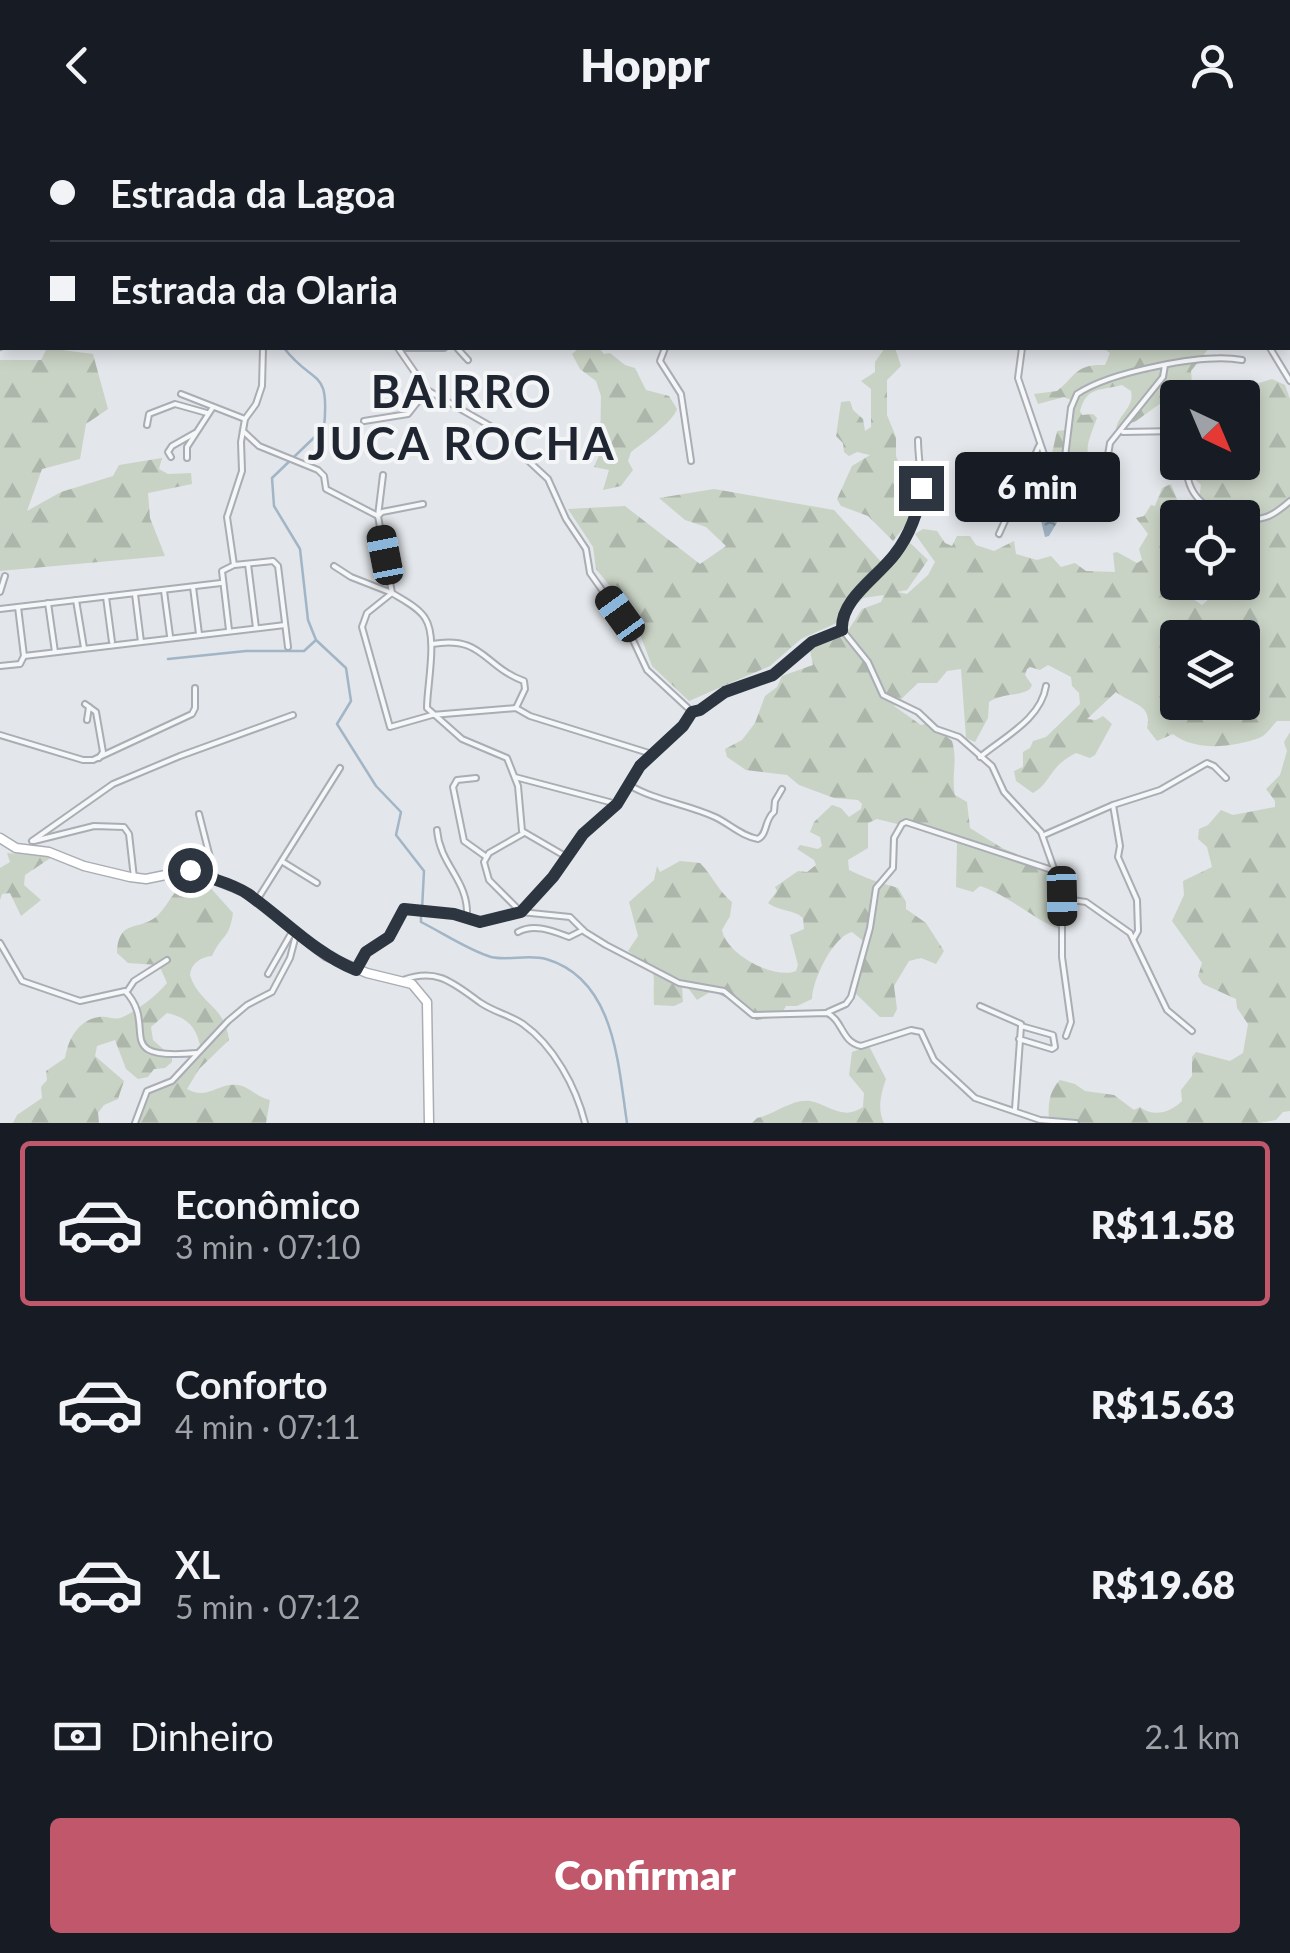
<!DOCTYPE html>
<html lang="pt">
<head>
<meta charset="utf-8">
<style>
	body { margin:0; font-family:Lato,sans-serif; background:#20242c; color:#f1f3f6; height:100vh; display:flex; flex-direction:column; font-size:38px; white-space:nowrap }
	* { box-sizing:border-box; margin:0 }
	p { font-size:32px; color:#9ea1a6 }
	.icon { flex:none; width:55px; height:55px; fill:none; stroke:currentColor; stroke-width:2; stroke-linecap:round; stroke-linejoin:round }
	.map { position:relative; height:993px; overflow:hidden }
	.details { display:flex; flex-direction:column; background:#171b24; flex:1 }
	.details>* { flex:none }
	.banner { position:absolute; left:0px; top:0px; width:1290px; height:220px; box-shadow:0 5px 15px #0003; display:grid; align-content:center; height:220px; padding:0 50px; background:#171b24 }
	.needle { width:65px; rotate:136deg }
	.buttons { position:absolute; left:1160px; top:250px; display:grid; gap:20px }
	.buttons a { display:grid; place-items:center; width:100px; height:100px; border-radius:10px; background:#171b24; box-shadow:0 5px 15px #0003; font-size:50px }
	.end { position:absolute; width:45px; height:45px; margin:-22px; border:12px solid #2d3540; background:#fff; box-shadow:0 0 0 5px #fff }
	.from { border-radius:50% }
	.bubble { position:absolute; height:70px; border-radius:10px; background:#171b24; box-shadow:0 5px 15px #0003; font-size:32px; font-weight:800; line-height:70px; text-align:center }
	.car { position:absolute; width:30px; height:60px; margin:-30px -15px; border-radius:12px; box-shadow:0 0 8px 2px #0007; background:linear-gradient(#222 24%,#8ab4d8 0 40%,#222 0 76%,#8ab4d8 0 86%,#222 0) }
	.banner b { display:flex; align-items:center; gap:35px; height:95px; font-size:38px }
	.banner b+b { border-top:2px solid #363941 }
	.banner i { width:25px; height:25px; background:#f1f3f6 }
	ul { padding:18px 0 0; list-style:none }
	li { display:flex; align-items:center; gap:30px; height:165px; margin:0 20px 15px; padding:0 30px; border:5px solid transparent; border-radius:10px }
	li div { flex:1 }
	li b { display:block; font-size:38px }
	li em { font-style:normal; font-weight:800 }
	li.active { border-color:#c0576a }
	li>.icon { width:90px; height:90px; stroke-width:1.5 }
	.pay { display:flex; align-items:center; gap:25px; height:110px; padding:0 50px; font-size:38px }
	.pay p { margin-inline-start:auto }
	.cta { display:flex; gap:20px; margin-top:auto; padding:20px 50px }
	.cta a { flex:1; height:115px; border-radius:10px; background:#c0576a; color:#fff; font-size:40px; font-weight:800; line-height:115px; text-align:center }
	header { display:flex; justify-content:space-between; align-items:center; height:130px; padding:0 50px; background:#171b24; font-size:45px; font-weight:800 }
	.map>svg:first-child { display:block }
</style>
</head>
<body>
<header><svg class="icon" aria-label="back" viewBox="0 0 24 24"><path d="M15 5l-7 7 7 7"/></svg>Hoppr<svg class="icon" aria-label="person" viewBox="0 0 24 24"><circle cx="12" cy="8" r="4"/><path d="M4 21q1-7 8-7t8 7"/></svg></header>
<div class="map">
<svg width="1290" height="993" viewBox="0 0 1290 993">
	<defs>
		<pattern id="forest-firs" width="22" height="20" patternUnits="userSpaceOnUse" patternTransform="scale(2.5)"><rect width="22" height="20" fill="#c9d3c5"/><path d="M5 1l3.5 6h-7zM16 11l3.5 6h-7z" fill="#adb6aa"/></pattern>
		<pattern id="water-ripples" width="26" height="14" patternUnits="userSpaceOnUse" patternTransform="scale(2.5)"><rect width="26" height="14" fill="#a2b5c6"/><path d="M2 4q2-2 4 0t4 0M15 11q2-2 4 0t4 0" fill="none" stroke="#8494a2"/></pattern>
	</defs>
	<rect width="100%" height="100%" fill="#e3e6ea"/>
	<g fill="url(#forest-firs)" fill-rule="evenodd">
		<path d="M888 0H1290V135L1288 138V2H887Z"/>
		<path d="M47 218 93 224 108 279 86 294 80 329 42 339 27 381 61 362 113 346 119 335 162 328 159 339 168 344 191 343 192 354 148 363 150 388 165 426 0 441V230H41Z"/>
		<path d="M579 218H599L604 224 610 223 625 235 635 238 646 260 669 266 677 279C672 293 644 312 631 322L628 331 633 340 621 356 603 360 609 340 594 337 600 323 601 266 596 251 580 239 572 224Z"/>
		<path d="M885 218H895L901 236 887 250V285L896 307V326L901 339 916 355 921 376 893 411 868 386 841 376 837 369 852 336 870 325 857 322 849 326 844 322 843 313 836 306 841 272 850 271 853 280 863 289 865 301 871 297V259L861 251 875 242V232Z"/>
		<path d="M1103 218H1209L1191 241 1193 267 1178 268 1177 295 1161 273 1136 291 1116 300C1117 285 1135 278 1131 261L1122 255C1100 261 1087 256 1080 281L1082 285 1093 284 1097 288C1084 322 1082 323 1107 351V370L1095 378C1078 370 1075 344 1071 327L1062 325 1055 331 1051 328 1057 301 1067 300 1070 284 1067 276 1071 270 1064 267 1038 274 1034 264 1057 261C1077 245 1075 234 1105 235L1110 223Z"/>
		<path d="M1272 249 1285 255 1290 269V591H1277C1272 596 1266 606 1259 608 1234 617 1195 622 1173 604L1157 611 1147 598C1153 574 1131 574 1116 562L1087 589 1096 590 1103 586 1112 594 1095 625 1090 628 1076 623C1049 636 1052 652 1033 663L1016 651 1014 641 1023 637V622L1030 618 1033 611 1046 607 1080 574 1079 563 1072 556 1071 547 1048 535 1040 540 1030 537 1027 539 1025 545 1032 555 1030 559C1019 567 1004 562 989 572L988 588 975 612 966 608 961 539 947 541 937 553H918L894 576 921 595 930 593 952 611C958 630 951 646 955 665L967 672 970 698 1002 718 1056 741 1064 801C1034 791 1011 766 980 756L973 762 956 757 957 714 951 707 877 689 868 693V718L848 730 849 740C865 748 881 753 898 758L906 772V779L926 793 944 821 936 834 921 828 909 831 894 856 897 879 893 887H880L852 860 867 814 852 802C833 806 812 851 812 869L797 876H786L780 887 756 890C742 879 729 865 710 862L697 870 688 858 682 856 683 872 674 876 654 875C652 838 662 846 628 821L638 806 629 772 654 750 657 736 660 742 680 731 700 733C713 746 718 761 732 772L730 786 722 800C726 824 774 850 796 841L798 835 790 805 804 799 803 788C793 779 778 781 768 773L777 761 775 757 798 741 807 742 816 735 814 730 797 719 800 715 818 719 822 716 820 707 810 702 814 692 832 675 841 678 849 687 861 679 862 674 858 670 834 668 799 655 787 645 746 640 727 627 725 619 742 610 755 593 765 566 777 557 782 546 813 535 810 520 813 513 840 500 849 499 862 479 881 472 884 465 863 468 841 491 801 509 770 536 689 571 652 536 632 483 596 439 593 417 568 379 625 376 700 434 726 416 706 397 685 390 659 368 714 359 834 380 883 434 904 407 928 430 907 460 897 462 907 464 928 445 935 432 915 404 923 399 937 401 945 413 952 416 957 406H970L976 415 994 421 1014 411 1016 424 1037 430 1051 426 1061 437 1075 433 1086 441 1115 442 1113 423 1117 422 1137 433 1142 430 1139 419 1148 404 1136 388 1144 386 1151 375 1155 376 1162 358 1171 354 1184 387 1178 388V452L1181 453 1187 465 1202 475 1209 469 1211 453 1223 454 1235 469 1246 465 1242 388 1205 387 1198 376 1201 355 1189 344 1196 333 1242 332V268L1213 267ZM1178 508H1242V572H1178Z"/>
		<path d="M1290 602V981L1283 982 1276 990 1259 993H1049C1048 978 1048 961 1060 950L1075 954 1085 961 1114 965 1134 980 1140 977C1154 988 1171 982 1182 971L1181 960 1192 946V927L1196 922 1230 931 1243 923 1248 894 1237 878 1236 869 1203 854 1198 846 1202 833 1172 791 1184 765 1183 751 1212 737 1207 717 1198 709 1199 699 1208 695 1221 680 1233 685 1275 677V671L1266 659 1280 645 1287 621 1284 612Z"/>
		<path d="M7 723 52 727 25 745 24 755 41 770 21 786 10 763 2 764 0 770V738L10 732Z"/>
		<path d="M207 754 233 783C229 810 222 804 212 826 201 827 191 833 190 845 199 874 225 875 229 910L199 939 187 959C207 971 218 952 238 955 250 957 258 968 270 970L266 993H138L136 978 154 954 170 956 178 942 192 932 201 920C197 898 189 888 167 883L151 897 153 910 172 927V932L165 938 154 939 148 947 138 949 126 939 115 910 97 916 95 926 124 951 118 969 104 975 98 983 99 993H13L17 985 42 968 41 957 47 950 46 941 65 928C68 911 77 890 99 887 108 886 114 891 123 887 138 880 156 866 167 853L159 835 128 833 117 823C118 789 138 801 156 787 164 780 170 768 177 760Z"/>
		<path d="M869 916 886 949C881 963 877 980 884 993H752L757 988C773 985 793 968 810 971 830 975 843 991 863 977L864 963 849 945 852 922Z"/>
	</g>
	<path fill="url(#water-ripples)" d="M1050 344H1066L1077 369 1068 386 1059 389 1049 406 1045 407 1040 387Z"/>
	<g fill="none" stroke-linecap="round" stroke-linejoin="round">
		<g stroke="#a2b5c6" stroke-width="2.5">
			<path d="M123 2V0"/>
			<path d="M284 218C314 257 330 236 324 298L272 348 274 376 300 419 308 490 316 510 346 538 351 571 337 594 376 656 401 682 396 705 424 741 422 780"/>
			<path d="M0 220 5 218"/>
			<path d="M168 529 246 521H304L316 510"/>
			<path d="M421 786V792C443 803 468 820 491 827 508 831 529 824 546 829 615 849 618 934 627 993"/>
		</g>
		<defs>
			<g id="street">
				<path d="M558 1 560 2"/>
				<path d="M1147 2V0"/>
				<path d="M1290 4V14"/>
				<path d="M1288 63 1290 54"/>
				<path d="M1288 191 1290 189"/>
				<path d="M398 218 427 260 492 297 548 349 566 389 586 419 590 443 624 491 647 540 690 580"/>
				<path d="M405 218H444"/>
				<path d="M457 218 468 230"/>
				<path d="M665 218 660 231 681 264 691 331"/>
				<path d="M1022 218 1018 248 1048 336H1063"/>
				<path d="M1270 218 1290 251"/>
				<path d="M1165 235 1163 247 1110 313 1106 337 1111 373 1105 379 1088 371 1064 335 1071 278 1077 264C1110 242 1203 223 1242 230"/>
				<path d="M181 264 245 289"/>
				<path d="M364 291 408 284 427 260"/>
				<path d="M147 295 149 284 175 274 207 283"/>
				<path d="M243 301 259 316 318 340 324 346 326 359 378 386 392 463C403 470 418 477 425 488 438 507 427 555 427 578L462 609 507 628 518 656 522 701 565 726"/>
				<path d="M1123 302 1178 301"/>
				<path d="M171 327 168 322 172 316 195 303"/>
				<path d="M187 328V317L213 277"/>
				<path d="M1186 332C1186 367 1206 381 1238 388"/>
				<path d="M378 386 382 382 423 374"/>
				<path d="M378 386 383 345"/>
				<path d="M1242 388C1264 392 1274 385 1290 371"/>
				<path d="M999 404 1039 316"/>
				<path d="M248 434 256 498"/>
				<path d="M234 435 227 387 242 341 241 312 245 289 256 274 262 256 263 218"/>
				<path d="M334 436 351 447 392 463 367 483 362 497 390 597 432 585 516 578 530 586 652 624"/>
				<path d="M193 457 199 504"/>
				<path d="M164 461 170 506"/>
				<path d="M0 462 5 446"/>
				<path d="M135 464 141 512"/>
				<path d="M106 467 112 512"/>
				<path d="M76 470 84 518"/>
				<path d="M48 473 55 522"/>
				<path d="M18 477 24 526"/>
				<path d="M0 479 221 453"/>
				<path d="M842 499C841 468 879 446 896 423 904 413 914 393 918 381 925 359 918 332 918 310"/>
				<path d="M229 500 222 441 234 435 273 431 278 436 288 517"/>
				<path d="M432 514C483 505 483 536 524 551L525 559 516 578"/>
				<path d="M24 526 285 495"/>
				<path d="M0 536 20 534 24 526"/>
				<path d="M85 574 96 582 103 622 99 628"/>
				<path d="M87 590 89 577"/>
				<path d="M0 605 83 630H93L192 584 195 578V558"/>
				<path d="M980 627C1004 607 1041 589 1046 556"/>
				<path d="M515 647 617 674"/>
				<path d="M476 648 457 650 453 657 464 711 485 726"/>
				<path d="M629 655C656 671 687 674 715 687 730 694 741 706 758 709 768 704 764 690 774 682L775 671 782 659"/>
				<path d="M199 684 215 747"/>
				<path d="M437 700C440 736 469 750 467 787"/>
				<path d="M524 703 489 723 484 732 489 750 521 782 570 787 585 802 606 815 679 853 724 861 753 885 827 883C843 890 841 912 861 916L911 900 921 902 934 930 975 968 1040 990 1076 993"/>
				<path d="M1044 705 1113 675"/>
				<path d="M32 711 113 654 180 626 293 585"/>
				<path d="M34 711 94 696 124 697 129 704 134 748"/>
				<path d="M283 732 317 753"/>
				<path d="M1062 761 1072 770 1086 772 1130 803 1167 880 1192 901"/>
				<path d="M257 770 340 638"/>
				<path d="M518 802C534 793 553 801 569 807L583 800"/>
				<path d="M1134 808 1138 801 1137 770 1118 727 1120 716 1113 675 1160 660 1207 633 1214 636 1226 648"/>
				<path d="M0 813 22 851 80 871 125 861C160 897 108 931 197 923"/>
				<path d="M358 837 366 822 389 807 404 779 454 784 480 792 521 782 562 736 583 704 617 674 640 636 683 597 691 582 701 579 725 561 773 545 808 515 843 501 868 532 883 565 918 582 936 599 959 607 992 636 1004 662 1041 702 1062 761V827L1071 892 1066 906"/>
				<path d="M268 844 292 802"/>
				<path d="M403 850C438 837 454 854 481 873 494 882 510 885 523 894 554 916 576 957 585 993"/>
				<path d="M128 860 134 851 167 830"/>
				<path d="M980 876 1021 894"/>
				<path d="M828 882 846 874 851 867 870 798 876 758 893 738 894 708 902 694 906 692 1055 741"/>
				<path d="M1015 979 1021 896 1053 905 1055 917 1052 919 1019 909"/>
				<path d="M135 993 147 961 172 951 228 891 247 875 272 862 290 828 296 805"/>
			</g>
			<path id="secondary" d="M0 708 16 718 49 722 84 736 130 747 146 749 190 740 245 762 326 826 367 843 412 854 427 872 429 993"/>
			<path id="primary" d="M0 204H2"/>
			<g id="highway">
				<path d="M533 2 541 0"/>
				<path d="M549 2 553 0"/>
				<path d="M0 157H2"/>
				<path d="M0 166H2"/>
			</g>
		</defs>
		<use href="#street" stroke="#a9adb4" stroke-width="8"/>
		<use href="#secondary" stroke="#a9adb4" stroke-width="11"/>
		<use href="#primary" stroke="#a4abb4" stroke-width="12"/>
		<use href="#highway" stroke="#8c949f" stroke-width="15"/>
		<use href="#street" stroke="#f6f7f8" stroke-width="4"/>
		<use href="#secondary" stroke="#fff" stroke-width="8"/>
		<use href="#primary" stroke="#fff" stroke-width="9"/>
		<use href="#highway" stroke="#fff" stroke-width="11"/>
	</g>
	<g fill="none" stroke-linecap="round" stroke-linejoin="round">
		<path stroke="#2d3540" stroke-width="12" d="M190 740C208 749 231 752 248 764 285 790 313 822 356 840L366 822 389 807 404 779 454 784 480 792 521 782 553 747 583 704 617 674 640 636 683 596 692 582 700 580 725 562 773 545 812 512 842 500C840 469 878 447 895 424 909 406 919 381 921 358"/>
	</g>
	<g text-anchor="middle" stroke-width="8" stroke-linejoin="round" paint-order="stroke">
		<g font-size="45" font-weight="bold" letter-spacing="2.5" fill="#1f2631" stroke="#f3f5f7">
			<text x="462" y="278">BAIRRO<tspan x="462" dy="52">JUCA ROCHA</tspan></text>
		</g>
	</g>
</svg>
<div class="buttons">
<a><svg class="needle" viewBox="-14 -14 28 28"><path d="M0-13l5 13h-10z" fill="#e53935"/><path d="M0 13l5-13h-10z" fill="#9ea1a6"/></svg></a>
<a><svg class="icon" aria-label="locate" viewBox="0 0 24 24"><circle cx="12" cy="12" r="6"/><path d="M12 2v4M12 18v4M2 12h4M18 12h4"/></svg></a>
<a><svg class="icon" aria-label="layers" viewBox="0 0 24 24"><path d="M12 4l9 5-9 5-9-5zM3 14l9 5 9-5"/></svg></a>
</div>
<i class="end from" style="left:190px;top:740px"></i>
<i class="end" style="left:921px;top:358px"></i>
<div class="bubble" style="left:955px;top:322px;width:165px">6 min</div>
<i class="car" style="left:385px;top:425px;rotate:349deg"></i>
<i class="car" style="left:620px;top:484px;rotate:324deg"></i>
<i class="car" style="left:1062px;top:766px;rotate:179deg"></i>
<div class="banner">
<b><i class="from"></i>Estrada da Lagoa</b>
<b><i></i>Estrada da Olaria</b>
</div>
</div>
<section class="details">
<ul>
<li class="active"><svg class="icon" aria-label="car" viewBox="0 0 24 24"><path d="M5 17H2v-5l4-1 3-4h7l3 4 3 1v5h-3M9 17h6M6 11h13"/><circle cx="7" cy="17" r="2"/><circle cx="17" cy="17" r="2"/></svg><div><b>Econômico</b><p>3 min · 07:10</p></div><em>R$11.58</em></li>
<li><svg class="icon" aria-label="car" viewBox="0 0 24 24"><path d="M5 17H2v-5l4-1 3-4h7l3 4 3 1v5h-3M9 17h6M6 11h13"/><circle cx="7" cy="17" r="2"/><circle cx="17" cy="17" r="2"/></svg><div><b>Conforto</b><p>4 min · 07:11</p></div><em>R$15.63</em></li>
<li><svg class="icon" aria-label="car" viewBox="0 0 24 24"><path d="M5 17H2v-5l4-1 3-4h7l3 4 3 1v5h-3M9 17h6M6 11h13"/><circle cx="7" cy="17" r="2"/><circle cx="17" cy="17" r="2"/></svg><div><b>XL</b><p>5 min · 07:12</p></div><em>R$19.68</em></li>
</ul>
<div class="pay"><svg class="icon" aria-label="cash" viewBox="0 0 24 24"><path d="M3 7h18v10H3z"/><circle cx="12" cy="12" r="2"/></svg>Dinheiro<p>2.1 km</p></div>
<div class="cta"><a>Confirmar</a></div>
</section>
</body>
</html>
